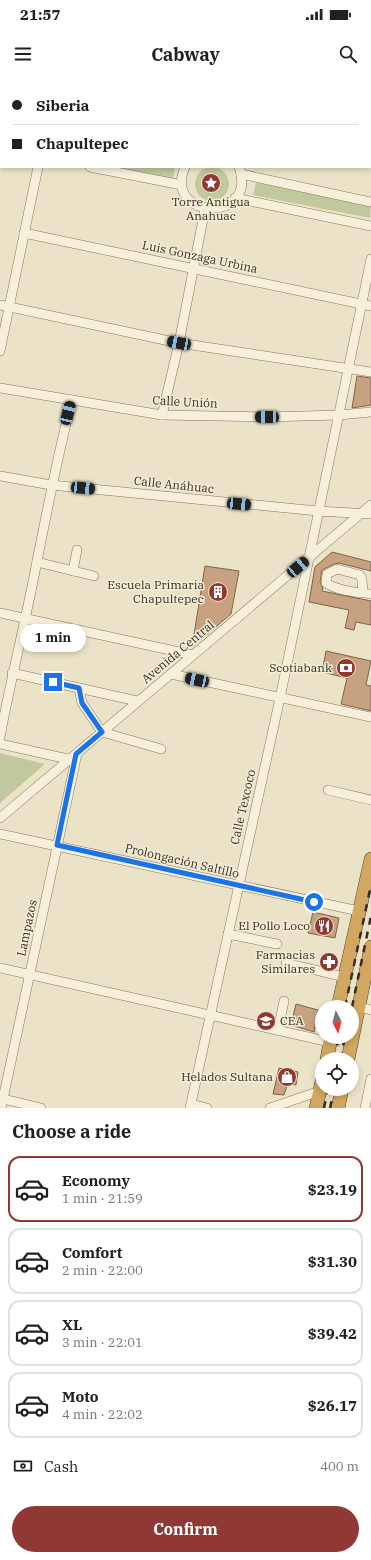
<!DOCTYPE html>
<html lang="en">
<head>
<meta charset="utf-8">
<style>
	body { margin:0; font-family:"IBM Plex Serif",serif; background:#f2f2f2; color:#202124; height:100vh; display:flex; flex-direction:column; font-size:15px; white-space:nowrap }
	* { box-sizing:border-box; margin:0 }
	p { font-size:13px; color:#757577 }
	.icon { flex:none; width:22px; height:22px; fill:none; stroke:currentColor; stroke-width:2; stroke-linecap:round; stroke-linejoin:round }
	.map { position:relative; height:1028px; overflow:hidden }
	.side { display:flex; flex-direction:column; background:#fff; flex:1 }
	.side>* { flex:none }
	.hud { position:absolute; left:0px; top:0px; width:371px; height:88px; box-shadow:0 2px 6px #0003; display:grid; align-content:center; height:88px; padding:0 12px; background:#fff }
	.needle { width:26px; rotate:174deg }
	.fabs { position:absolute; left:315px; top:920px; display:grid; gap:8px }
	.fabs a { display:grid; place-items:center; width:44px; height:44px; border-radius:50%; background:#fff; box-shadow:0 2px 6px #0003; font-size:20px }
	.end { position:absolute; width:18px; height:18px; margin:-9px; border:5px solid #1a73e8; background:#fff; box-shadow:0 0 0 2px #fff }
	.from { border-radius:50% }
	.bubble { position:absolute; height:28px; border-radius:14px; background:#fff; box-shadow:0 2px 6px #0003; font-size:13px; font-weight:800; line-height:28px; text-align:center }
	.car { position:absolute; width:12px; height:24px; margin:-12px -6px; border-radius:5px; box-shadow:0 0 3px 1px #0007; background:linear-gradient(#222 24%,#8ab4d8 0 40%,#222 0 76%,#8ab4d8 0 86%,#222 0) }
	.hud b { display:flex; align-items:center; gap:14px; height:38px; font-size:15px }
	.hud b+b { border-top:1px solid #e0e0e0 }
	.hud i { width:10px; height:10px; background:#202124 }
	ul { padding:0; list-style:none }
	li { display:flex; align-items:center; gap:12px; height:66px; margin:0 8px 6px; padding:0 4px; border:2px solid #e0e0e0; border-radius:12px }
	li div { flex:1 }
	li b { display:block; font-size:15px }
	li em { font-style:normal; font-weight:800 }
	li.selected { border-color:#903834 }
	li>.icon { width:36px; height:36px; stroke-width:1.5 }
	h2 { padding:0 12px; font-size:18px; line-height:48px }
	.pay { display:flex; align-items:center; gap:10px; height:44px; padding:0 12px; font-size:15px }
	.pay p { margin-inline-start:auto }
	.cta { display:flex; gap:8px; margin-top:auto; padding:8px 12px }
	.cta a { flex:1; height:46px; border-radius:24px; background:#903834; color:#fff; font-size:16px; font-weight:800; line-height:46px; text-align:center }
	.status { display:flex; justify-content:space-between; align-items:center; height:28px; padding:0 20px; background:#fff; direction:ltr }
	.status svg { height:11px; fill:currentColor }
	header { display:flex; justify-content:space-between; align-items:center; height:52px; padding:0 12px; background:#fff; font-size:18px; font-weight:800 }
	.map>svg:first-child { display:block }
</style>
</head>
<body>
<div class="status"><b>21:57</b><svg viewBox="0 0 49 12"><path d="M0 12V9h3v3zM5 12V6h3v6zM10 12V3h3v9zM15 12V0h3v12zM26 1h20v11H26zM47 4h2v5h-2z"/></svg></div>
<header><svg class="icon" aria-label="menu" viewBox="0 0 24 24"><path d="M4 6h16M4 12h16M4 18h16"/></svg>Cabway<svg class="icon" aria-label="search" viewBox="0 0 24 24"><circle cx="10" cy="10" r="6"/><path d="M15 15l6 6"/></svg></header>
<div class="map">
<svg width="371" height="1028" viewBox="0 0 371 1028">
	<rect width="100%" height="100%" fill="#ebe3c8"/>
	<g fill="#c1c89d">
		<path d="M115 87H175L173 99Z"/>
		<circle cx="212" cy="104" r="17"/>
		<path d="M257 98 371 124 370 138 253 115Z"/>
		<path d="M0 673 45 684 0 723Z"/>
	</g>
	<g fill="#c6a281" stroke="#836246">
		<path d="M357 296 371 298V325L352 328Z"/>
		<path d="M332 472 371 482V491L339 483 334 484 322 490 320 502 323 508 322 511 371 521V545L356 542 354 550 345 548 349 530 309 522 315 487Z"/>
		<path d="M205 486 239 491 231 534 192 567Z"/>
		<path d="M326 571 371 581 366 605 371 606V631L341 624 347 598 322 592Z"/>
		<path d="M313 832 339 838 335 858 308 853Z"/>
		<path d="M296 924 318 930 314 952 291 945Z"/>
		<path d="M279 988 298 992 296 1005 288 1003 284 1015 273 1014Z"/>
	</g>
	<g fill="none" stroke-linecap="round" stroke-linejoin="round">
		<defs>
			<g id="minor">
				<path d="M171 0 176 1"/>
				<path d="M68 1V0"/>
				<path d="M234 1V0"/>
				<path d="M370 44H371"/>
				<path d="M0 69H1"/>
				<path d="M90 87 182 105"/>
				<path d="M185 87C162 140 259 144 239 87"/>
				<path d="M241 94 371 122"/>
				<path d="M235 118 371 146"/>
				<path d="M24 153 371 226"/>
				<path d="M0 225 179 263 371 292"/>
				<path d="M0 271 38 87"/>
				<path d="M0 308 162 335 267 337 339 335 371 332"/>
				<path d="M162 335 179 263 205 129"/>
				<path d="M0 396 51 405 318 431 371 434"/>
				<path d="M37 482 94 496"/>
				<path d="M73 491 77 470"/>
				<path d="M363 513 362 500 360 495 337 489 327 494 326 503C338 511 356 512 371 514"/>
				<path d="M0 533 193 575"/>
				<path d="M12 593 137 621"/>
				<path d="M171 594 371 637"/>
				<path d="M79 608 82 623 102 652 161 669"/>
				<path d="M0 657C11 598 26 540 37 481 48 427 58 373 72 320"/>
				<path d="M0 664 68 679"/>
				<path d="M328 710 371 720"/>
				<path d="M0 738 371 425"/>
				<path d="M0 754 359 831"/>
				<path d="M228 854 277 864"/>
				<path d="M286 883 344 897"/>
				<path d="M0 888 330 962"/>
				<path d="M359 927 371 930"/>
				<path d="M278 950 284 921"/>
				<path d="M0 1018 41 1028"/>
				<path d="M191 1024 207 1028"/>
				<path d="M1 1028 77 674"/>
				<path d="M190 1028 280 618 371 179"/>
				<path d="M270 1028 320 1011"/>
				<path d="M365 1028 371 999"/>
			</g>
			<path id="major" d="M0 2 1 0"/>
			<g id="highway">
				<path d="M338 927 371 779"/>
				<path d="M327 979 331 957"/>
				<path d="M348 979 371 867"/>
				<path d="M316 1028 322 1001"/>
				<path d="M338 1028 342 1009"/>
			</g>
		</defs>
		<use href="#minor" stroke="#86765f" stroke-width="10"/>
		<use href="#major" stroke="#544432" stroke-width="12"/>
		<use href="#highway" stroke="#544432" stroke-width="14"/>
		<use href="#minor" stroke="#f6f0db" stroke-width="9"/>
		<use href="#major" stroke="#ead8a4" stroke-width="11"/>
		<use href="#highway" stroke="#d2a761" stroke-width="13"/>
		<g stroke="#372d21" stroke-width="2.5" stroke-dasharray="7 7" stroke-linecap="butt">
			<path d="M345 927 371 805"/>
			<path d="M352 927 371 836"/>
			<path d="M334 979 339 957"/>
			<path d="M340 979 345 957"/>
			<path d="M324 1028 328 1009"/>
			<path d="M330 1028 334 1009"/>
		</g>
	</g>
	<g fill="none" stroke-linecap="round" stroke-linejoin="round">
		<path stroke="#1a73e8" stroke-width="5" d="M53 602 79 608 82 623 102 652 76 674 57 765 314 822"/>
	</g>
	<defs>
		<symbol id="sight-disc" viewBox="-11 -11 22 22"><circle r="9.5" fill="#903834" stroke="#f3edd7"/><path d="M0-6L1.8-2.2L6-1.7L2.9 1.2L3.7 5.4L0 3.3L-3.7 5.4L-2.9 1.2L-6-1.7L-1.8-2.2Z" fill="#fff"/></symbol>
		<symbol id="building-disc" viewBox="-11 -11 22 22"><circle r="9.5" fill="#903834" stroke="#f3edd7"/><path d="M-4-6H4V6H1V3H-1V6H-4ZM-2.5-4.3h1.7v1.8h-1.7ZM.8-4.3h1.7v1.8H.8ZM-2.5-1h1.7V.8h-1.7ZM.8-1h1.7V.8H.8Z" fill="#fff"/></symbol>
		<symbol id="bank-disc" viewBox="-11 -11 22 22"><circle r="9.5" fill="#903834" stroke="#f3edd7"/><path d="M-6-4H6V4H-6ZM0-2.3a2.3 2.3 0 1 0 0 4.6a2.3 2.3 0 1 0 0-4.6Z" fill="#fff"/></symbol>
		<symbol id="restaurant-disc" viewBox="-11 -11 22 22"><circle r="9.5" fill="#903834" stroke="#f3edd7"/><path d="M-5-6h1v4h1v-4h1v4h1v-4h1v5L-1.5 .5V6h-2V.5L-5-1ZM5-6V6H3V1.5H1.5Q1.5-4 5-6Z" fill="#fff"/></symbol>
		<symbol id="pharmacy-disc" viewBox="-11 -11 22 22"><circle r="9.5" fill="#903834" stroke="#f3edd7"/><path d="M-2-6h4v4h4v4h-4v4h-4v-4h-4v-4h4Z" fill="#fff"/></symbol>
		<symbol id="school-disc" viewBox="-11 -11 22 22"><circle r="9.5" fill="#903834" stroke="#f3edd7"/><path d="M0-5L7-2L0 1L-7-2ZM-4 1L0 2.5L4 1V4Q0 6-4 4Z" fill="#fff"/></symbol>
		<symbol id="shop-disc" viewBox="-11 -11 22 22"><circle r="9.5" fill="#903834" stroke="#f3edd7"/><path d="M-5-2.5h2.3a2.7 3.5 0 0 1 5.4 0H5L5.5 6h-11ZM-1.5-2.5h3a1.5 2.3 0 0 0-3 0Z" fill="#fff"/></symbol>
	</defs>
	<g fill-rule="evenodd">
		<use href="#sight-disc" x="200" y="92" width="22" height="22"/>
		<use href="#building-disc" x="207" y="501" width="22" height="22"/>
		<use href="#bank-disc" x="335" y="577" width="22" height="22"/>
		<use href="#restaurant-disc" x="313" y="835" width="22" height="22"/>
		<use href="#pharmacy-disc" x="318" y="871" width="22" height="22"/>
		<use href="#school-disc" x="255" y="930" width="22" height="22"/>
		<use href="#shop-disc" x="276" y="986" width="22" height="22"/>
	</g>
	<g text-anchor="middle" stroke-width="3" stroke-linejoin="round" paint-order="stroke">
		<g font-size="12" fill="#372d21" stroke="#f3edd7" text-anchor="end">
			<text x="211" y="126" text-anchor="middle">Torre Antigua<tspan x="211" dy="14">Anahuac</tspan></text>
			<text x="204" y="509">Escuela Primaria<tspan x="204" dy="14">Chapultepec</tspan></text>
			<text x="332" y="592">Scotiabank</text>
			<text x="310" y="850">El Pollo Loco</text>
			<text x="315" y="879">Farmacias<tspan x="315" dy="14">Similares</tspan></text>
			<text x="280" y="945" text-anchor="start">CEA</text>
			<text x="273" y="1001">Helados Sultana</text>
		</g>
		<g font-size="12" fill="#372d21" stroke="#f3edd7">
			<text transform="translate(200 177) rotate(12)" y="4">Luis Gonzaga Urbina</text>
			<text transform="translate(185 322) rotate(3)" y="4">Calle Unión</text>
			<text transform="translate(174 405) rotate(6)" y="4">Calle Anáhuac</text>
			<text transform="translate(178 572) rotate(-40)" y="4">Avenida Central</text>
			<text transform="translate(243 727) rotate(-77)" y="4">Calle Texcoco</text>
			<text transform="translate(182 781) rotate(13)" y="4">Prolongación Saltillo</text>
			<text transform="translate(27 848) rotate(-78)" y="4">Lampazos</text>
		</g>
	</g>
</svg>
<div class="fabs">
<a><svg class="needle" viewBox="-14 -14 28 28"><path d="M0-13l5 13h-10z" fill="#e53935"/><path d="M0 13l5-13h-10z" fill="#757577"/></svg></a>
<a><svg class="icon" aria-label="locate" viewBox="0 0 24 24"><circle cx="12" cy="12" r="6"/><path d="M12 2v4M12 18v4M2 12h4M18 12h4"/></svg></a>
</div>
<i class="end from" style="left:314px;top:822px"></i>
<i class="end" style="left:53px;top:602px"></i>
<div class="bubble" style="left:20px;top:544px;width:66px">1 min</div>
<i class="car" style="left:179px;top:263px;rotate:281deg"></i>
<i class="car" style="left:68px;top:333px;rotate:14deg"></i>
<i class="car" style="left:267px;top:337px;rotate:271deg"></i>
<i class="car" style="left:83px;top:408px;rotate:95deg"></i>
<i class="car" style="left:239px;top:424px;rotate:95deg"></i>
<i class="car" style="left:298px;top:487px;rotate:50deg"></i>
<i class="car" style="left:197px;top:600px;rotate:282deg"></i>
<div class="hud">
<b><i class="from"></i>Siberia</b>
<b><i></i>Chapultepec</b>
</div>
</div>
<section class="side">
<h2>Choose a ride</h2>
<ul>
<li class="selected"><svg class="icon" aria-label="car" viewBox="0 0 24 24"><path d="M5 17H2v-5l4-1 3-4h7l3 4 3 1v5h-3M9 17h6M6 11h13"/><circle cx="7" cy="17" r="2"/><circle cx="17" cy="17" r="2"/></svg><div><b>Economy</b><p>1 min · 21:59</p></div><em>$23.19</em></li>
<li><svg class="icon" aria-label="car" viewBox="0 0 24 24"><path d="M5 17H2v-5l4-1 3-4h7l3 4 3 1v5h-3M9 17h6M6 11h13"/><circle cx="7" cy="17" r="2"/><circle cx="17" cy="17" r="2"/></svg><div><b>Comfort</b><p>2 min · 22:00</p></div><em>$31.30</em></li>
<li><svg class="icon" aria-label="car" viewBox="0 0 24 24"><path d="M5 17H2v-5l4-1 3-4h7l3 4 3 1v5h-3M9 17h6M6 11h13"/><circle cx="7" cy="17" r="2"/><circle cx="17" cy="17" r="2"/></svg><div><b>XL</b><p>3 min · 22:01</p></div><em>$39.42</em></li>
<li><svg class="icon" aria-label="car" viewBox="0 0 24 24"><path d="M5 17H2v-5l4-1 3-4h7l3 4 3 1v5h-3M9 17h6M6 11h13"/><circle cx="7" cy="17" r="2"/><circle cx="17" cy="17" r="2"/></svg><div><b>Moto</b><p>4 min · 22:02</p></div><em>$26.17</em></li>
</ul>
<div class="pay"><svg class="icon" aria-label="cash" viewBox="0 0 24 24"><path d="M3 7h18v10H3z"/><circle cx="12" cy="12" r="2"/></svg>Cash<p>400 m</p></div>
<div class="cta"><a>Confirm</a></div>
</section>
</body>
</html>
